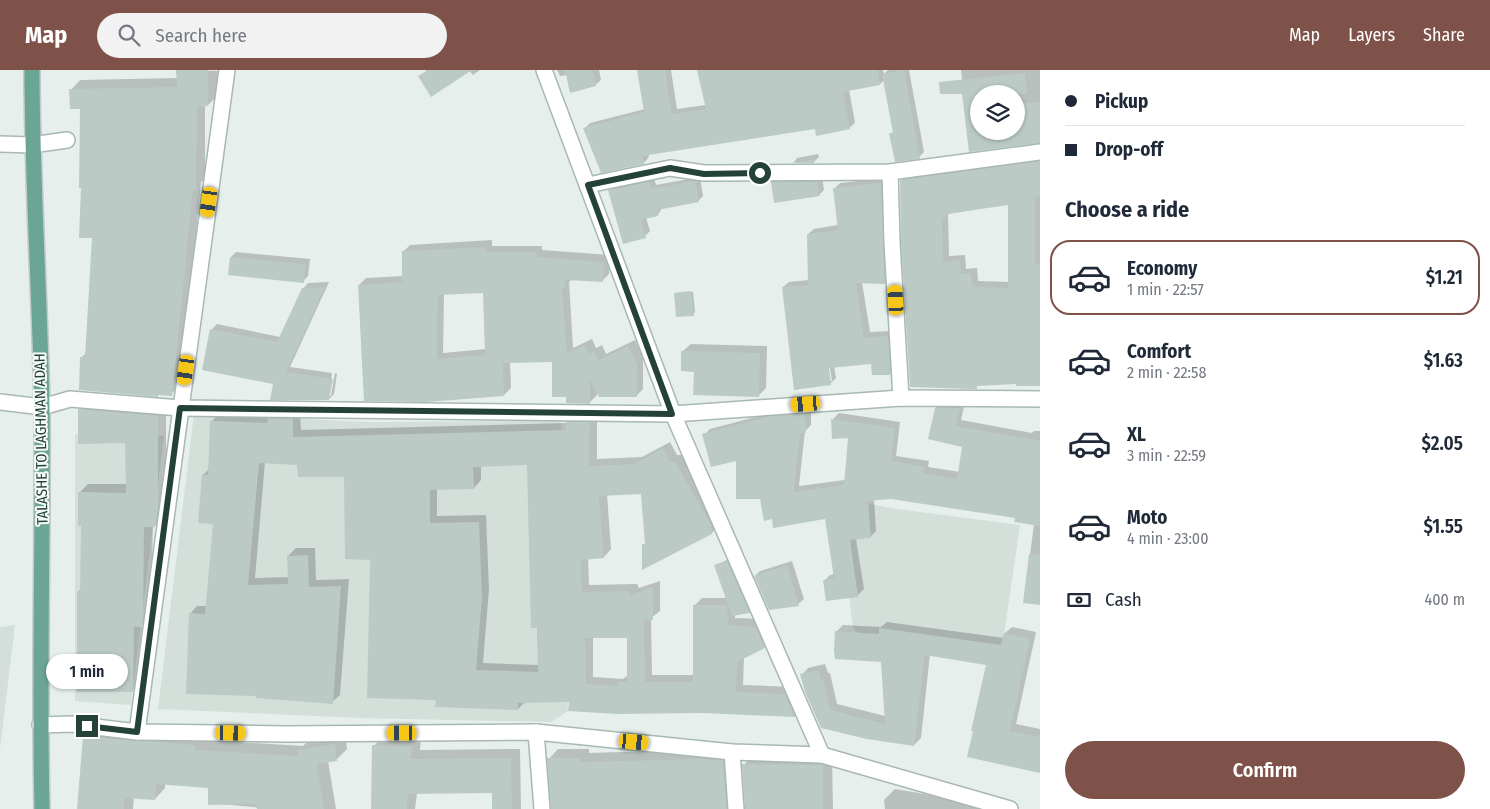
<!DOCTYPE html>
<html lang="en">
<head>
<meta charset="utf-8">
<style>
	body { margin:0; font-family:"Fira Sans Condensed",sans-serif; background:#f2f2f3; color:#1f2937; height:100vh; display:flex; flex-direction:column; font-size:19px; white-space:nowrap }
	* { box-sizing:border-box; margin:0 }
	p { font-size:16px; color:#747a83 }
	.icon { flex:none; width:28px; height:28px; fill:none; stroke:currentColor; stroke-width:2; stroke-linecap:round; stroke-linejoin:round }
	.map { position:relative; flex:1; overflow:hidden }
	.side { display:flex; flex-direction:column; background:#fff; width:450px }
	.side>* { flex:none }
	.banner { display:grid; align-content:center; height:110px; padding:0 25px; background:#fff }
	.fabs { position:absolute; left:970px; top:15px; display:grid; gap:10px }
	.fabs a { display:grid; place-items:center; width:55px; height:55px; border-radius:50%; background:#fff; box-shadow:0 1px 4px #0004; font-size:25px }
	.end { position:absolute; width:22px; height:22px; margin:-11px; border:6px solid #24423a; background:#fff; box-shadow:0 0 0 2px #fff }
	.from { border-radius:50% }
	.bubble { position:absolute; height:35px; border-radius:18px; background:#fff; box-shadow:0 1px 4px #0004; font-size:16px; font-weight:600; line-height:35px; text-align:center }
	.car { position:absolute; width:15px; height:30px; margin:-15px -8px; border-radius:6px; box-shadow:0 0 4px 1px #0007; background:linear-gradient(#f5c518 24%,#345 0 40%,#f5c518 0 76%,#345 0 86%,#f5c518 0) }
	.banner b { display:flex; align-items:center; gap:18px; height:48px; font-size:19px }
	.banner b+b { border-top:1px solid #e0e1e3 }
	.banner i { width:12px; height:12px; background:#1f2937 }
	ul { padding:0; list-style:none }
	li { display:flex; align-items:center; gap:15px; height:75px; margin:0 10px 8px; padding:0 15px; border:2px solid transparent; border-radius:20px }
	li div { flex:1 }
	li b { display:block; font-size:19px }
	li em { font-style:normal; font-weight:600 }
	li.current { border-color:#7f5249 }
	li>.icon { width:45px; height:45px; stroke-width:1.5 }
	h2 { padding:0 25px; font-size:22px; line-height:60px }
	.pay { display:flex; align-items:center; gap:12px; height:55px; padding:0 25px; font-size:19px }
	.pay p { margin-inline-start:auto }
	.action { display:flex; gap:10px; margin-top:auto; padding:10px 25px }
	.action a { flex:1; height:58px; border-radius:30px; background:#7f5249; color:#fff; font-size:20px; font-weight:600; line-height:58px; text-align:center }
	header { display:flex; align-items:center; gap:30px; box-sizing:border-box; height:70px; padding:0 25px; background:#7f5249; color:#fff }
	header strong { font-size:24px }
	nav { display:flex; gap:28px; margin-inline-start:auto; font-size:18px }
	.search { width:350px; height:45px; background:#f2f2f3; display:flex; align-items:center; gap:12px; box-sizing:border-box; padding:0 18px; border-radius:28px; color:#747a83; font-size:19px }
	main { display:flex; flex:1; min-height:0 }
	.map>svg:first-child { display:block }
</style>
</head>
<body>
<header>
<strong>Map</strong>
<div class="search"><svg class="icon" aria-label="search" viewBox="0 0 24 24"><circle cx="10" cy="10" r="6"/><path d="M15 15l6 6"/></svg>Search here</div>
<nav><a>Map</a><a>Layers</a><a>Share</a></nav>
</header>
<main>
<div class="map">
<svg width="1040" height="739" viewBox="0 0 1040 739">
	<rect width="100%" height="100%" fill="#e6efeb"/>
	<g fill="#d4dfda">
		<path d="M194 344 369 352 561 351 562 498 568 641 551 652 360 648 158 639Z"/>
		<path d="M75 364 164 366 131 635 75 631Z"/>
		<path d="M839 427 890 438 1020 455 1002 579 864 570 853 558 842 470Z"/>
		<path d="M15 555 0 679V557Z"/>
	</g>
	<g fill="#0003" fill-rule="evenodd">
		<path d="M178 0 219 1 217 4V26L208 35H205V109L201 112 181 315 171 324 81 288 87 282 94 167 82 116 81 37 71 20 80 10 178 8Z"/>
		<path d="M427 0H480L473 5 469 0 420 7Z"/>
		<path d="M557 0H599L601 10 595 15 567 5 560 6Z"/>
		<path d="M638 0H671L677 39 706 35 698 0H813L847 8 855 53 849 58H816L648 84 649 87 644 93 585 58 590 53 645 39Z"/>
		<path d="M856 0H883L884 4 888 0H909L924 82 919 87 891 64 894 61 884 10 880 14Z"/>
		<path d="M961 0H1040V72L970 81ZM979 24H1016V61H979Z"/>
		<path d="M818 84 819 87 814 92H794L797 88Z"/>
		<path d="M1040 87V314L1018 313 931 317 901 111 907 105ZM1009 134V212L978 211 977 198 966 199 965 185 949 186 948 144Z"/>
		<path d="M654 107 656 115 700 107 703 126 698 131 662 138 658 145 646 148 650 161 645 166 610 121 615 116Z"/>
		<path d="M777 107H822L824 120 819 125 772 112Z"/>
		<path d="M886 108 890 207 885 213 862 212 870 262 893 261 895 298 890 303 873 292 834 296 836 308 830 314 783 217 789 212 809 210 808 164 814 159 838 155 834 119 840 113ZM827 292H829L832 311H829Z"/>
		<path d="M492 170V176H542V180L610 185 609 204 602 211 572 209 569 212 573 278 592 269 596 278 602 275 606 284 635 270 643 287V319L636 326 597 319V325L590 332 568 326 553 291 510 292 511 318 504 325 426 330 359 215 366 208 403 206V182L410 175ZM484 222 486 279 443 283 444 224Z"/>
		<path d="M236 182 310 189 308 206 303 211 231 187Z"/>
		<path d="M329 212 290 297 332 303 329 326H331L335 303 337 304 334 324 329 329 274 313 212 259 217 254 280 267 303 219 308 213Z"/>
		<path d="M693 222 695 242 693 245 675 223Z"/>
		<path d="M691 274 767 276 766 318 758 326 695 300 683 281Z"/>
		<path d="M88 331 166 337V429L164 446 155 455H153L151 539 150 547 142 555 141 612 132 621 78 522 81 519 83 455 79 423 88 414H127L126 372 80 340Z"/>
		<path d="M942 332H965L961 350 1032 363 1034 361H1040V534L1024 532 1034 454 1016 447 891 428 874 429 876 461 870 467 856 469 864 519 858 525 827 530 824 511 830 505 835 504 826 447 773 448 737 389 704 365 710 359 778 341 811 339V355L805 361 799 416 845 410 849 367 833 349 839 343 900 352 896 386 929 391 928 397 960 402 963 376 936 338Z"/>
		<path d="M300 342 301 360 567 353 575 345H597V389L642 387 670 372 677 385H682L718 446 719 455 712 463 644 475 646 473 643 423 607 424 611 479 604 487 588 488 589 515 637 514 639 518 660 511V541L651 548 652 605H694L695 535 702 528H727L716 495 729 489 751 540 749 542 735 544V548L763 549 772 569 764 576 744 587 743 615 793 617 802 638 795 646 703 642 570 630 525 632 518 639 437 629 371 489 345 406 299 394 265 392 255 508 289 507 288 486 296 478H315L316 510 349 509 340 625 332 632 190 544 197 536H207L214 453 203 405 209 399 211 352 219 344ZM528 394 539 595 483 593 489 519 486 445 437 446V419L474 418 481 410V395ZM628 566V605L623 609 593 607V567Z"/>
		<path d="M792 491 804 529 798 534 755 506 760 501Z"/>
		<path d="M887 552 1004 568 1005 563 1012 557 1036 562 1016 654 1040 659V702L969 686 987 594 930 584 921 668 914 675 822 657 802 605 808 598 825 594 828 603H830L837 634 885 646 882 591 836 562 843 555 881 557Z"/>
		<path d="M94 656 204 670 303 676 309 670 345 664 347 679 337 689 328 691 336 739H274L209 733V717L165 713V718L155 729 134 727 133 739H79L84 667Z"/>
		<path d="M383 666 421 667 420 680 520 679 521 739H493V722L417 723 415 739H373L374 676Z"/>
		<path d="M558 679H589V683L714 679 732 681 738 735 746 739H552L549 689Z"/>
		<path d="M753 685 832 686 833 739H747L744 695Z"/>
		<path d="M895 719 1013 739H885L884 730Z"/>
	</g>
	<g fill="#bbcac4" fill-rule="evenodd">
		<path d="M176 0H208V36L197 37 196 120H193L172 326 158 325V327L79 320 80 287H85L92 168H79L81 118H79L80 39H70L69 19 177 17Z"/>
		<path d="M428 0H472L431 27 418 6Z"/>
		<path d="M565 0H592L596 16 570 23Z"/>
		<path d="M637 0H665L672 44 706 39 697 0H878L880 15 843 22 850 59 816 66 815 59 642 86 644 94 601 103 583 58 644 42Z"/>
		<path d="M904 0 920 89 895 92 889 63H893L882 4Z"/>
		<path d="M1025 3 1027 24H979V61H1016V34L1040 32V73L969 82 962 24H940L939 12Z"/>
		<path d="M814 89V93H791Z"/>
		<path d="M1040 91V126L1035 127V194L1040 193V316H1016V314L977 316V319H971L910 317 901 172 900 110ZM1008 135V218L973 217 971 203 961 204 959 190 943 192 942 148 946 147V144Z"/>
		<path d="M695 111 699 132 657 140 658 146 641 150 646 168 623 174 608 120 649 112 651 119Z"/>
		<path d="M771 112H817L820 126 774 133Z"/>
		<path d="M881 113 885 214 856 213 864 268 888 266 890 305H872L871 294 829 298 831 315 794 320 782 217 808 215 807 164 838 160 833 118Z"/>
		<path d="M485 177 486 182H536V187L604 192 603 212 566 210 565 218H562L567 283 585 275 589 284 594 281 599 290 628 276 637 294V327H599L590 310V334L566 333V327H552V292L503 293 504 326 426 332 364 331 358 215 402 212V181ZM483 223 485 285 437 289 438 225Z"/>
		<path d="M230 187 305 194 304 213 228 205Z"/>
		<path d="M325 217 286 302 333 309 329 330H270L273 314 202 300 210 259 277 272 302 218Z"/>
		<path d="M691 221 694 246 676 247 674 223Z"/>
		<path d="M681 281 760 283 759 327 693 325 694 302 681 301Z"/>
		<path d="M935 338H960L956 356 1040 371V456L1014 452 1015 448 891 429 868 431 871 468 850 470 858 527 826 531 823 510 834 508 825 449 773 458 772 449 764 451 760 429H736V391L711 397 702 364 771 346 805 344 806 363H800L794 422 844 415 848 368 832 369 831 349 895 358 891 391 924 397 923 403 957 409 962 377 928 369Z"/>
		<path d="M78 339 158 346V439L155 457H144L143 549 142 557H134L133 622H77V522H80L81 456H78V422L126 423 125 373 78 374Z"/>
		<path d="M268 348 293 349V367L566 360V352H590L589 396 634 394 663 378 670 392H675L711 454 712 464 642 500V474H645L641 424 599 426 604 488 581 490 582 522 629 521 631 525 653 517V550H644L645 612H693V535H727L728 555 756 557 765 578 737 592 736 622 785 624 795 647 703 643 617 644 568 641 569 632 518 633V640L435 637 436 630 367 628 370 490 345 489 344 407H298L297 395 259 393 248 515 288 514 287 486 308 485 309 517 341 516 333 634 256 628V626L186 624 189 543 205 544 213 454 198 453 202 404 208 405 210 351 267 353ZM527 395 531 558H537L538 602 476 600 482 527 479 452 430 453V420L474 419 473 397ZM585 568H627V612H618V616L586 614Z"/>
		<path d="M1029 484 1040 485V535L1023 533Z"/>
		<path d="M727 491 750 543 732 546 714 495Z"/>
		<path d="M787 495 799 536 769 540 754 506Z"/>
		<path d="M879 558 1001 575 1004 563 1030 569 1010 661 1040 667V703L967 687 973 661H971L986 595 925 585 914 676 867 669 821 658 805 622 800 604 819 600 821 610 823 609 831 640 885 654 881 592 835 589 834 581 835 561 879 564Z"/>
		<path d="M83 666 195 675V680L298 686 297 680 335 674 337 691 317 694 324 739H257V734L208 735V718L156 714 155 730 125 728 124 739H77Z"/>
		<path d="M372 675 412 676 411 689 511 688 512 739H492V723L408 724 407 739H371Z"/>
		<path d="M547 688H580V692L704 689 723 691 727 739H551Z"/>
		<path d="M742 694 823 695V739H745Z"/>
	</g>
	<g fill="none" stroke-linecap="round" stroke-linejoin="round">
		<defs>
			<g id="minor">
				<path d="M544 0 673 344 822 685"/>
				<path d="M0 74 32 75 67 70"/>
				<path d="M890 102 892 172 901 328"/>
				<path d="M588 115 670 98 704 103 890 102 1040 82"/>
				<path d="M0 332 42 337 70 329 180 338 673 344 901 328 1040 329"/>
				<path d="M40 655 71 654 137 662 288 664 536 662 732 682 822 685 1010 739"/>
				<path d="M137 662 227 0"/>
				<path d="M536 662 542 739"/>
				<path d="M732 682 736 739"/>
			</g>
			<path id="major" d="M32 0C32 113 40 226 42 339 43 473 39 606 42 739"/>
		</defs>
		<use href="#minor" stroke="#a8b8b2" stroke-width="18"/>
		<use href="#major" stroke="#c2cac8" stroke-width="18"/>
		<use href="#minor" stroke="#fff" stroke-width="15"/>
		<use href="#major" stroke="#6aa596" stroke-width="15"/>
	</g>
	<g fill="none" stroke-linecap="round" stroke-linejoin="round">
		<path stroke="#24423a" stroke-width="6" d="M87 656 137 662 180 338 672 344 588 115 670 98 704 104 760 103"/>
	</g>
	<g text-anchor="middle" stroke-width="4" stroke-linejoin="round" paint-order="stroke">
		<g font-size="15" fill="#24423a" stroke="#f7fbf9">
			<text transform="translate(41 369) rotate(-91)" y="5">TALASHE TO LAGHMAN ADAH</text>
		</g>
	</g>
</svg>
<div class="fabs">
<a><svg class="icon" aria-label="layers" viewBox="0 0 24 24"><path d="M12 4l9 5-9 5-9-5zM3 14l9 5 9-5"/></svg></a>
</div>
<i class="end from" style="left:760px;top:103px"></i>
<i class="end" style="left:87px;top:656px"></i>
<div class="bubble" style="left:46px;top:584px;width:82px">1 min</div>
<i class="car" style="left:209px;top:132px;rotate:188deg"></i>
<i class="car" style="left:896px;top:230px;rotate:357deg"></i>
<i class="car" style="left:186px;top:300px;rotate:188deg"></i>
<i class="car" style="left:806px;top:334px;rotate:266deg"></i>
<i class="car" style="left:231px;top:663px;rotate:91deg"></i>
<i class="car" style="left:402px;top:663px;rotate:270deg"></i>
<i class="car" style="left:634px;top:672px;rotate:95deg"></i>
</div>
<section class="side">
<div class="banner">
<b><i class="from"></i>Pickup</b>
<b><i></i>Drop-off</b>
</div>
<h2>Choose a ride</h2>
<ul>
<li class="current"><svg class="icon" aria-label="car" viewBox="0 0 24 24"><path d="M5 17H2v-5l4-1 3-4h7l3 4 3 1v5h-3M9 17h6M6 11h13"/><circle cx="7" cy="17" r="2"/><circle cx="17" cy="17" r="2"/></svg><div><b>Economy</b><p>1 min · 22:57</p></div><em>$1.21</em></li>
<li><svg class="icon" aria-label="car" viewBox="0 0 24 24"><path d="M5 17H2v-5l4-1 3-4h7l3 4 3 1v5h-3M9 17h6M6 11h13"/><circle cx="7" cy="17" r="2"/><circle cx="17" cy="17" r="2"/></svg><div><b>Comfort</b><p>2 min · 22:58</p></div><em>$1.63</em></li>
<li><svg class="icon" aria-label="car" viewBox="0 0 24 24"><path d="M5 17H2v-5l4-1 3-4h7l3 4 3 1v5h-3M9 17h6M6 11h13"/><circle cx="7" cy="17" r="2"/><circle cx="17" cy="17" r="2"/></svg><div><b>XL</b><p>3 min · 22:59</p></div><em>$2.05</em></li>
<li><svg class="icon" aria-label="car" viewBox="0 0 24 24"><path d="M5 17H2v-5l4-1 3-4h7l3 4 3 1v5h-3M9 17h6M6 11h13"/><circle cx="7" cy="17" r="2"/><circle cx="17" cy="17" r="2"/></svg><div><b>Moto</b><p>4 min · 23:00</p></div><em>$1.55</em></li>
</ul>
<div class="pay"><svg class="icon" aria-label="cash" viewBox="0 0 24 24"><path d="M3 7h18v10H3z"/><circle cx="12" cy="12" r="2"/></svg>Cash<p>400 m</p></div>
<div class="action"><a>Confirm</a></div>
</section>
</main>
</body>
</html>
